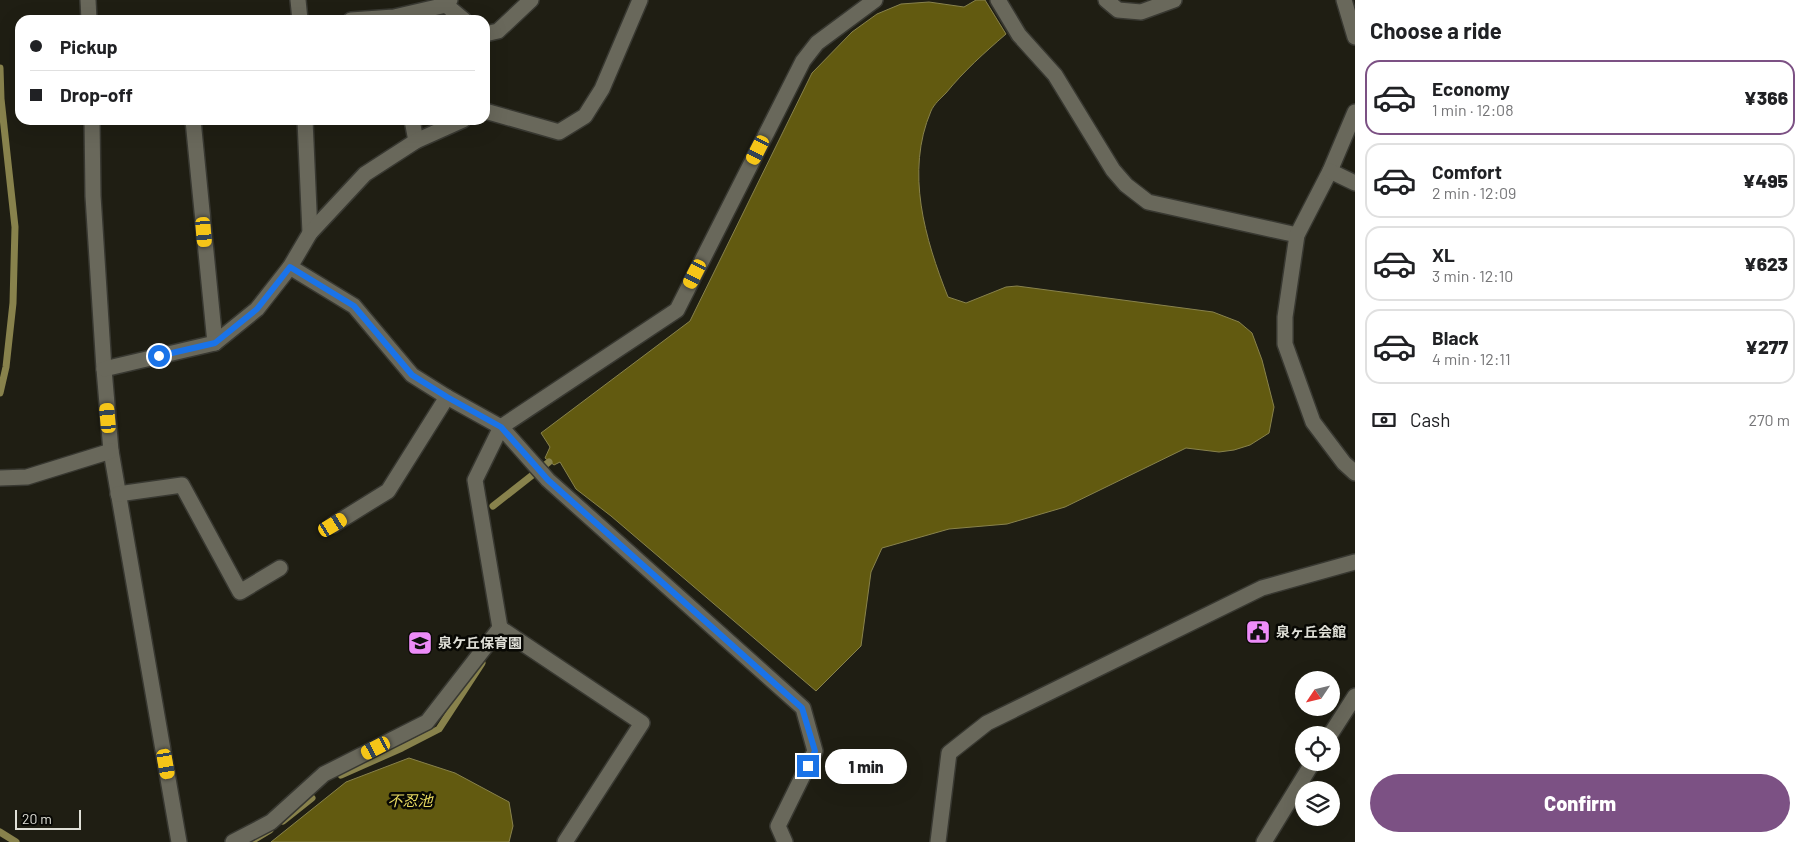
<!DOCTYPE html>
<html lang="en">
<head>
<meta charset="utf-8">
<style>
	body { margin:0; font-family:Barlow,"Noto Sans JP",sans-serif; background:#f6f6f6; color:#202124; height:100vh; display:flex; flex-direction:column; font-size:19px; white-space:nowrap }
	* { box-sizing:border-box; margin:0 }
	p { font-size:16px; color:#757577 }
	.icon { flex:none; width:28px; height:28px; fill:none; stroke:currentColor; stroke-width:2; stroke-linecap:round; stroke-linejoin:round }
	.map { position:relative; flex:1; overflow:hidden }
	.panel { display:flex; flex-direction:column; background:#fff; width:450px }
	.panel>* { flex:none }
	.guide { position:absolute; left:15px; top:15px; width:475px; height:110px; border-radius:15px; box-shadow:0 5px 20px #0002; display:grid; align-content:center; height:110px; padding:0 15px; background:#fff }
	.needle { width:32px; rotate:235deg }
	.fabs { position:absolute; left:1295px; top:671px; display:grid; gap:10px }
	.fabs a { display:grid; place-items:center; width:45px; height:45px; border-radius:50%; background:#fff; box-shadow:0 5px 20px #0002; font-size:25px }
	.scale { position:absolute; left:15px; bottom:12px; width:66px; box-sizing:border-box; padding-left:5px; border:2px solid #e0e0d8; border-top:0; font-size:14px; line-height:18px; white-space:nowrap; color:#e0e0d8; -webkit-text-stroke:4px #080804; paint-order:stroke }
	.end { position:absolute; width:22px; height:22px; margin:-11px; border:6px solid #1a73e8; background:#fff; box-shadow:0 0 0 2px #fff }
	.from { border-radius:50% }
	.bubble { position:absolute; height:35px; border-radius:18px; background:#fff; box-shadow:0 5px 20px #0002; font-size:16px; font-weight:800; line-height:35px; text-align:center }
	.car { position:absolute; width:15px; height:30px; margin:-15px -8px; border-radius:6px; box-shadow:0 0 4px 1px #0007; background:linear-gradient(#f5c518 24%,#345 0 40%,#f5c518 0 76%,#345 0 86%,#f5c518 0) }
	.guide b { display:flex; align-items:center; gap:18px; height:48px; font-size:19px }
	.guide b+b { border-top:1px solid #e0e0e0 }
	.guide i { width:12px; height:12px; background:#202124 }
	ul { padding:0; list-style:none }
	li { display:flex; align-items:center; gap:15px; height:75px; margin:0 10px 8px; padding:0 5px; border:2px solid #e0e0e0; border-radius:15px }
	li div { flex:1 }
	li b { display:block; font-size:19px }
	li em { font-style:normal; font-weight:800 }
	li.on { border-color:#7c5184 }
	li>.icon { width:45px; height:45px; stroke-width:1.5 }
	h2 { padding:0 15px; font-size:22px; line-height:60px }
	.pay { display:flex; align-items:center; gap:12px; height:55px; padding:0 15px; font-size:19px }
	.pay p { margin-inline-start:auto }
	.primary-button { display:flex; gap:10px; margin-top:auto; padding:10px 15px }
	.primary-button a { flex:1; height:58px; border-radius:30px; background:#7c5184; color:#fff; font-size:20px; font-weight:800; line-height:58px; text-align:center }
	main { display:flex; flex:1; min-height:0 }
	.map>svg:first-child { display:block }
</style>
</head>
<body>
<main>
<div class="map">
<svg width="1355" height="842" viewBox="0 0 1355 842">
	<rect width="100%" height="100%" fill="#1f1e13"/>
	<g fill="#625a10" stroke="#88824c">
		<path d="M976 0H985L1006 34C984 53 964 71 946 93 941 98 934 104 931 111 905 172 925 239 948 297L966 303 1006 287 1017 286 1213 312 1239 322 1252 333 1262 360 1274 407 1269 433 1250 445 1234 450 1219 452 1186 448 1065 507 1007 524 949 529 882 548 871 572 861 646 816 691 611 516 576 489 560 462 554 465 545 458 550 447 541 433 690 321 812 73 852 32 877 14 901 4 929 2 964 7Z"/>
		<path d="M409 758 455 773 509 802 513 826 509 842H271L346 782Z"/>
	</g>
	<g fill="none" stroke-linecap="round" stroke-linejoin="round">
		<g stroke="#88824c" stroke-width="7">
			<path d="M0 68 1 99 15 227 13 303 6 367 0 393"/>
			<path d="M493 506 549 462"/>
			<path d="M341 775 402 748 439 729 482 663"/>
			<path d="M283 821 312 798"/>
			<path d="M0 832 16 842"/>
			<path d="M250 842 270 830"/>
		</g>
		<defs>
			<g id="minor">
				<path d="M88 0 89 20"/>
				<path d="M298 0 300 20"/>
				<path d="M998 0 1019 35 1055 75 1113 170 1126 185 1148 202 1297 235"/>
				<path d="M1106 0 1118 10 1141 12 1174 0"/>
				<path d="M1344 0 1355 37"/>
				<path d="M446 5 464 20"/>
				<path d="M351 20 394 17 446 5 450 0"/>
				<path d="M485 34 498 31 531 0"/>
				<path d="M485 111 559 132 585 116 602 89 640 0"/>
				<path d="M1355 112 1330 171 1297 235 1285 317V344L1313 422 1344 463 1355 473"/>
				<path d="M92 120 93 196 104 369 111 451 179 842"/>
				<path d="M193 120 215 343"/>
				<path d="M305 120 310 233"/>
				<path d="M412 120 416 141"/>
				<path d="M1330 171 1355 183"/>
				<path d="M290 267 354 306 412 375 447 397 501 427 548 480 803 708 815 751 778 826 785 842"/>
				<path d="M104 369 215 343 257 309 290 267 310 233 365 174 416 141 463 120"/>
				<path d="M0 478 27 477 111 451"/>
				<path d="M118 494 182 485 240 592 280 568"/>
				<path d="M333 525 388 491 447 397"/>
				<path d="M500 628 642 723 565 842"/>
				<path d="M1330 735 1355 696"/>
				<path d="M233 842 271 822 324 774 427 722 500 628 475 480 501 427 677 310 803 61 817 43 875 0"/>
				<path d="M938 842 949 753 987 723 1262 588 1355 562"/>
				<path d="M1264 842 1313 762"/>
			</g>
		</defs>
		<use href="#minor" stroke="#383831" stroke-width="18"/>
		<use href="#minor" stroke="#69685b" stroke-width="15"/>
	</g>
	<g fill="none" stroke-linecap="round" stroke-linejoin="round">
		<path stroke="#1a73e8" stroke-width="6" d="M159 356 215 343 257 309 290 267 354 306 412 375 447 397 501 427 548 480 802 708 815 751 808 766"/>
	</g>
	<defs>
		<symbol id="civic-square" viewBox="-11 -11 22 22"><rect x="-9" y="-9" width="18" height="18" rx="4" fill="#ed8cf9" stroke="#080804"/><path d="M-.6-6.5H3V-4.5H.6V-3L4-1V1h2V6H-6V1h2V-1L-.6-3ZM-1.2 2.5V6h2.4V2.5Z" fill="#111"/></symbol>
		<symbol id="school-square" viewBox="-11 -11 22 22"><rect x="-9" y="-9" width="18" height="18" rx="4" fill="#ed8cf9" stroke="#080804"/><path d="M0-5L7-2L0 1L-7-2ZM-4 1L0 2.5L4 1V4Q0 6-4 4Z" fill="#111"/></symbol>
	</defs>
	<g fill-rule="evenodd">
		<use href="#civic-square" x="1244" y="618" width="28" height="28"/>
		<use href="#school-square" x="406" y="629" width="28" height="28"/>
	</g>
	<g text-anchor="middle" stroke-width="5" stroke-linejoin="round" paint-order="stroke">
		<g font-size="14" font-weight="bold" fill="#e0e0d8" stroke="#080804" text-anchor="start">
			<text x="1276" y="637">泉ヶ丘会館</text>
			<text x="438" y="648">泉ケ丘保育園</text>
		</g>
		<g font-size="15" font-style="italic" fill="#e7d960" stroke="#080804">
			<text x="410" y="806">不忍池</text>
		</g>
	</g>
</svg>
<div class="fabs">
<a><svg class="needle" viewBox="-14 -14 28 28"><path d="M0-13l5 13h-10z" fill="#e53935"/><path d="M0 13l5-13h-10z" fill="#757577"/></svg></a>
<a><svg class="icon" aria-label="locate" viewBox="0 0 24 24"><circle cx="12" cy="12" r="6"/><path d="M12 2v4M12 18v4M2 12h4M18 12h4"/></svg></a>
<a><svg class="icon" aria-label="layers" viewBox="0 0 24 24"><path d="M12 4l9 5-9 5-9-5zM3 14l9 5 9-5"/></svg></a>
</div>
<div class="scale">20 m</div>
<i class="end from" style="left:159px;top:356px"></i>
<i class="end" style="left:808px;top:766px"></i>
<div class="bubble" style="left:825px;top:749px;width:82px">1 min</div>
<i class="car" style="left:758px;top:150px;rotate:207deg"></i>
<i class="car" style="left:204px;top:232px;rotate:175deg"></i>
<i class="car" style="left:695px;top:274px;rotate:207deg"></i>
<i class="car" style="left:108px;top:418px;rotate:355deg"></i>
<i class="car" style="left:333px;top:525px;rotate:59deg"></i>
<i class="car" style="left:376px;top:748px;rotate:243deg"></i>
<i class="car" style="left:166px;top:764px;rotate:170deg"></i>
<div class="guide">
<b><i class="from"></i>Pickup</b>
<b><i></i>Drop-off</b>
</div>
</div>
<section class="panel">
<h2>Choose a ride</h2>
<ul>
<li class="on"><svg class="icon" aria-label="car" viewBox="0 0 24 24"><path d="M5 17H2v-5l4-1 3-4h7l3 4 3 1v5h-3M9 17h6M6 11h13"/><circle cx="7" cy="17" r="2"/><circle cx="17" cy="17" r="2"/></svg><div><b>Economy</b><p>1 min · 12:08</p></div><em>¥366</em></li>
<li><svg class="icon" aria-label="car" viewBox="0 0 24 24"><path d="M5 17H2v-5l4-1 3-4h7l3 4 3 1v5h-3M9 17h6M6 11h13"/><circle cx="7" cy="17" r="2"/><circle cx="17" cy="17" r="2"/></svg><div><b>Comfort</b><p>2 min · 12:09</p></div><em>¥495</em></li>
<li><svg class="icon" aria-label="car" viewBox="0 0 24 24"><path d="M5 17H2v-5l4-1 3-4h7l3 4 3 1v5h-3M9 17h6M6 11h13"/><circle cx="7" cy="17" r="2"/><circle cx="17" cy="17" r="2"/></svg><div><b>XL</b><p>3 min · 12:10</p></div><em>¥623</em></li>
<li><svg class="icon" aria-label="car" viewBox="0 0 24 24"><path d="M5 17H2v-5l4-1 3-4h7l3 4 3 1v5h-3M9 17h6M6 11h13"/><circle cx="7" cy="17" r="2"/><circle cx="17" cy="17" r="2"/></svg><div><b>Black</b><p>4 min · 12:11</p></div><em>¥277</em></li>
</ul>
<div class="pay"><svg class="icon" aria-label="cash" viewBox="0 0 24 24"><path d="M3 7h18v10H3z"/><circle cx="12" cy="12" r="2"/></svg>Cash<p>270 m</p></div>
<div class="primary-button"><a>Confirm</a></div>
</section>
</main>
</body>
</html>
